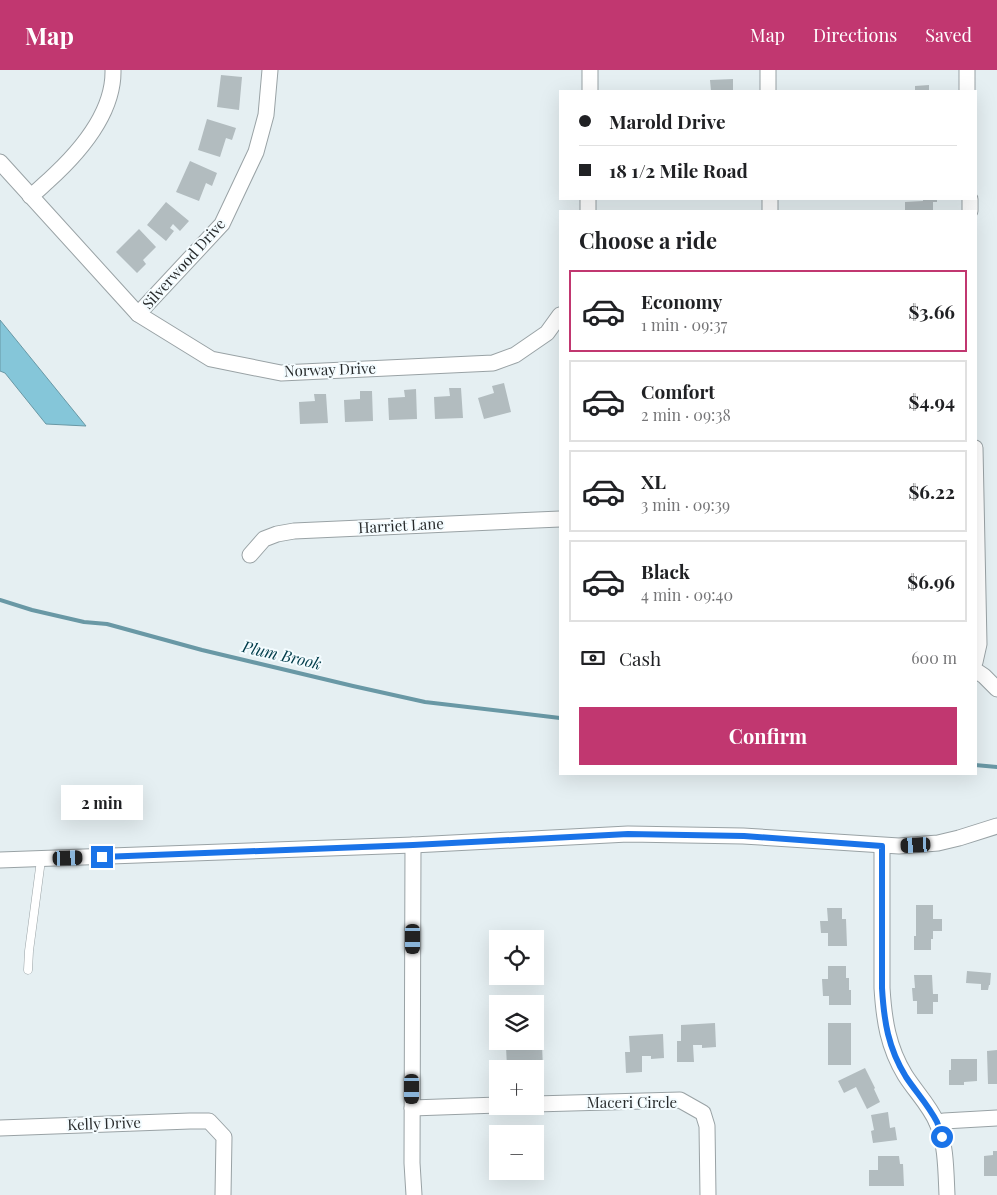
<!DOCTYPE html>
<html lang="en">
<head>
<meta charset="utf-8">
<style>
	body { margin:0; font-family:"Playfair Display",serif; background:#f6f6f6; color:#202124; height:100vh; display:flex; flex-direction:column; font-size:19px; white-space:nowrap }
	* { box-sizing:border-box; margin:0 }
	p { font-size:16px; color:#757577 }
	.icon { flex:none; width:28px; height:28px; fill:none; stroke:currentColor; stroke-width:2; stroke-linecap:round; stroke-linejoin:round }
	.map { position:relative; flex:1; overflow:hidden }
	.sheet { position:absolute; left:559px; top:140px; width:418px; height:565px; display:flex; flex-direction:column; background:#fff; border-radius:0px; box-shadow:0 5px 20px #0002 }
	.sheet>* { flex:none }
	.guide { position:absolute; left:559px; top:20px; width:418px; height:110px; border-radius:0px; box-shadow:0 5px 20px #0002; display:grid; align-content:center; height:110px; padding:0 20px; background:#fff }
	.controls { position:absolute; left:489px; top:860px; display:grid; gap:10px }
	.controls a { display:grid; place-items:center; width:55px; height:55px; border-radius:0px; background:#fff; box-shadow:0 5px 20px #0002; font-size:25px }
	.end { position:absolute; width:22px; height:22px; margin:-11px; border:6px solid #1a73e8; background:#fff; box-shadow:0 0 0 2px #fff }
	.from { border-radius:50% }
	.bubble { position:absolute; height:35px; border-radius:0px; background:#fff; box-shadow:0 5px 20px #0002; font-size:16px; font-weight:700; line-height:35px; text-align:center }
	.car { position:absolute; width:15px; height:30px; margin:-15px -8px; border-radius:6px; box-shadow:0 0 4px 1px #0007; background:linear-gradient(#222 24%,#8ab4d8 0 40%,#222 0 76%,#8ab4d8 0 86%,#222 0) }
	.guide b { display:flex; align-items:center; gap:18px; height:48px; font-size:19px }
	.guide b+b { border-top:1px solid #e0e0e0 }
	.guide i { width:12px; height:12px; background:#202124 }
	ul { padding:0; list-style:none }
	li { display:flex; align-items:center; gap:15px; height:82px; margin:0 10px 8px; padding:0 10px; border:2px solid #e0e0e0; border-radius:0px }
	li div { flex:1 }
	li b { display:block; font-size:19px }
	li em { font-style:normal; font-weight:700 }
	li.selected { border-color:#c13770 }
	li>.icon { width:45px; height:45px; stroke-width:1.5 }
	h2 { padding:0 20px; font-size:22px; line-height:60px }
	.pay { display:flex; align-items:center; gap:12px; height:55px; padding:0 20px; font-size:19px }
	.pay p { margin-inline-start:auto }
	.cta { display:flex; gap:10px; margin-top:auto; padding:10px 20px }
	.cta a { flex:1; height:58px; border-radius:0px; background:#c13770; color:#fff; font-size:20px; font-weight:700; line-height:58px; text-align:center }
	header { display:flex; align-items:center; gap:30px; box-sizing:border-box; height:70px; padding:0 25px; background:#c13770; color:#fff }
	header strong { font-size:24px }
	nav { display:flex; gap:28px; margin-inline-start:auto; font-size:18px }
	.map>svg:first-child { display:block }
</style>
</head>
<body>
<header>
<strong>Map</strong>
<nav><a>Map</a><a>Directions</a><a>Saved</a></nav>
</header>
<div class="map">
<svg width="997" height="1125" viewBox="0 0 997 1125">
	<rect width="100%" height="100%" fill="#e5eff2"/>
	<path fill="#85c6d9" stroke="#6998a5" d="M0 250 86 356 46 354 5 303 0 301Z"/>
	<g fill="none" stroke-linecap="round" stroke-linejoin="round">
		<g stroke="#6998a5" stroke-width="4">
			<path d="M0 530 32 540 84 552 107 554 202 580 353 616 425 632 560 648"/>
			<path d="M975 695 997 697"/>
		</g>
	</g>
	<g fill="#b2bcbf">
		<path d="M221 5 242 7 239 40 217 37Z"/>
		<path d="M733 9V21H711L710 10Z"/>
		<path d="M929 15V21H915V16Z"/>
		<path d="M207 49 236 58 232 70 226 68 220 87 198 80Z"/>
		<path d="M190 91 217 103 212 116 206 113 199 131 176 122Z"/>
		<path d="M923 129H937V132H933V141H905V132L923 131Z"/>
		<path d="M166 132 189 151 180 161 173 154 170 158 174 161 166 171 147 155Z"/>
		<path d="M139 159 156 177 143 190 146 194 137 203 116 182Z"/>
		<path d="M504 313 511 342 484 349 478 328 494 323 492 316Z"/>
		<path d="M449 318H461L463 348 435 349 434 327 450 326Z"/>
		<path d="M416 319 417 349 389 350 388 328 405 327 404 320Z"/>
		<path d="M360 321H372L373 351 345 352 344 330 360 329Z"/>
		<path d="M314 324H326L328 353 300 354 299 332 315 331Z"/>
		<path d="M916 835H933V849H942V861H933V869H931V880H914V866H916Z"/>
		<path d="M827 838H842V849H846L847 876H828V863H821L820 851H828Z"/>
		<path d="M828 896H846V908H849V920H851V935H829V926H823L822 909H828Z"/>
		<path d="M967 901 991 903 990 915H989L988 920H981V914L966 913Z"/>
		<path d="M914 905H932L933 924H938V932H933V944H917V931H913L912 918H915Z"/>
		<path d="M715 953 716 977 702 978V975H693L694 992H677V971H681V955Z"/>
		<rect x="828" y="953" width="23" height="42"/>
		<path d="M663 964 664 988 651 989V986H642V1002L626 1003 625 982H630L629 966Z"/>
		<path d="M542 973 543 1001H535V999H531V997L513 999V997H507L506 977H508V974Z"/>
		<path d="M997 980V1014H988L987 981Z"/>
		<path d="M951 989H977V1011L964 1012V1015H949V1000H951Z"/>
		<path d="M865 998 875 1018 874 1019 880 1032 867 1039 856 1017 844 1023 838 1011Z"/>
		<path d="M888 1042 890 1058 895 1057 897 1070 873 1073 871 1061 874 1060 871 1045Z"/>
		<path d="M993 1081H997V1106H984V1086L993 1085Z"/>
		<path d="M878 1086H899L900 1094H903L904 1116H869V1100H878Z"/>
	</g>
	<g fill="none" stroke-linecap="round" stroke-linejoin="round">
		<defs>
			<path id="service" d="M28 900 29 881 41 790"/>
			<g id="minor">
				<path d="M768 0V21"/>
				<path d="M967 0V21"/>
				<path d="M590 21V0"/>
				<path d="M0 92 138 244 211 289 281 303 493 293 515 285 547 263 560 245"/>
				<path d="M30 126C37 122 42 116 48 111 78 84 114 43 113 0"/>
				<path d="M770 129V141"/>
				<path d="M970 129V141"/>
				<path d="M588 141V129"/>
				<path d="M138 244 222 154 256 82 266 45 270 0"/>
				<path d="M975 378 979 574 975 592"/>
				<path d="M250 485 264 469 277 464 294 461 560 449"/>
				<path d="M975 600 984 606 997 619"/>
				<path d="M413 775 412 1093 414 1125"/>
				<path d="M882 776V918C884 950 888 977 905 1005 915 1021 930 1036 937 1053 946 1072 946 1104 947 1125"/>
				<path d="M0 790 413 775 628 764 743 766 899 776 938 773 959 768 997 756"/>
				<path d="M535 1034 680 1030 703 1043 707 1056 708 1125"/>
				<path d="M412 1038 498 1035"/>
				<path d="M937 1053 944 1051 997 1048"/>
				<path d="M0 1058 190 1051H209L224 1067 223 1125"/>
			</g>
		</defs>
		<use href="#service" stroke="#99a2a5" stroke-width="9"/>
		<use href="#minor" stroke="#99a2a5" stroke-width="17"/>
		<use href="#service" stroke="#fff" stroke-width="8"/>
		<use href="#minor" stroke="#fff" stroke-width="15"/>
	</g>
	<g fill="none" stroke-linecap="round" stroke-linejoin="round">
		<path stroke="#1a73e8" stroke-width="6" d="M102 787 413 775 628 764 744 766 882 776V918C884 951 888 978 906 1007 916 1022 929 1036 937 1052 939 1057 940 1062 942 1067"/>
	</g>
	<g text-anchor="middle" stroke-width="4" stroke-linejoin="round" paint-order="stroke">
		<g font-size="15" fill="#282b2c" stroke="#f4fcff">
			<text transform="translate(184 194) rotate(-48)" y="5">Silverwood Drive</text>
			<text transform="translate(330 300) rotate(-2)" y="5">Norway Drive</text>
			<text transform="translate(401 456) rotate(-3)" y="5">Harriet Lane</text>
			<text x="632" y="1038">Maceri Circle</text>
			<text transform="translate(104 1054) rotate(-2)" y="5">Kelly Drive</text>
		</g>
		<g font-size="16" font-style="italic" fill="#003c4a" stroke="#f4fcff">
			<text transform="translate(282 585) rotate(13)" y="6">Plum Brook</text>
		</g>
	</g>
</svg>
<div class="controls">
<a><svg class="icon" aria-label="locate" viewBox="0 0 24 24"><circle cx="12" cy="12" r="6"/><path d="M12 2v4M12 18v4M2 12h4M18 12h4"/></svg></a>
<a><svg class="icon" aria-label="layers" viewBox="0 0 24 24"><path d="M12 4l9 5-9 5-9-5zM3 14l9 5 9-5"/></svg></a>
<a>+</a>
<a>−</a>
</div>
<i class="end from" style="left:942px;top:1067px"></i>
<i class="end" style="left:102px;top:787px"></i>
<div class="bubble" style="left:61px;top:715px;width:82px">2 min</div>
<i class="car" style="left:916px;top:775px;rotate:267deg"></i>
<i class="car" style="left:68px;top:788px;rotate:88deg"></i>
<i class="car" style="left:413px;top:869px;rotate:180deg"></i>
<i class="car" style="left:412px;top:1019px;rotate:180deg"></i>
<div class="guide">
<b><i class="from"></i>Marold Drive</b>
<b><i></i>18 1/2 Mile Road</b>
</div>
<section class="sheet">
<h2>Choose a ride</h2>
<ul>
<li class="selected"><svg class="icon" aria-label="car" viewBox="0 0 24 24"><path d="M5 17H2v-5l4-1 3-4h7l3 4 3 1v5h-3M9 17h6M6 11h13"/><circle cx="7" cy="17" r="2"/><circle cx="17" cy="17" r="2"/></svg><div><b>Economy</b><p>1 min · 09:37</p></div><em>$3.66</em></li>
<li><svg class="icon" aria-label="car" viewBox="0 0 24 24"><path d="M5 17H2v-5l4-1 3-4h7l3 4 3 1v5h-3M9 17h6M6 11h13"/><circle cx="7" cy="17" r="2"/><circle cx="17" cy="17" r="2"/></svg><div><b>Comfort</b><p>2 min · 09:38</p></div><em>$4.94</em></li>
<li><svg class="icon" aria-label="car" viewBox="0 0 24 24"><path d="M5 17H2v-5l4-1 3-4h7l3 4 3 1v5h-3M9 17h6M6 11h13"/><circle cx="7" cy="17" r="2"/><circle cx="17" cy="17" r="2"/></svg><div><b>XL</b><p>3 min · 09:39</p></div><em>$6.22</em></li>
<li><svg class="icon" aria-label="car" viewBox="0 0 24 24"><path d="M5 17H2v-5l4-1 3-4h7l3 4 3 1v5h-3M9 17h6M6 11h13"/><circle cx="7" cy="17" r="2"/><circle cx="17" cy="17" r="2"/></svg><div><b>Black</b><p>4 min · 09:40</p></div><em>$6.96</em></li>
</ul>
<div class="pay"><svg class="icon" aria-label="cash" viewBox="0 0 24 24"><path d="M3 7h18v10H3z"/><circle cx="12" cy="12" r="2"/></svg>Cash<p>600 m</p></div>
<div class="cta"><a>Confirm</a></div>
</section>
</div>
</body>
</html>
